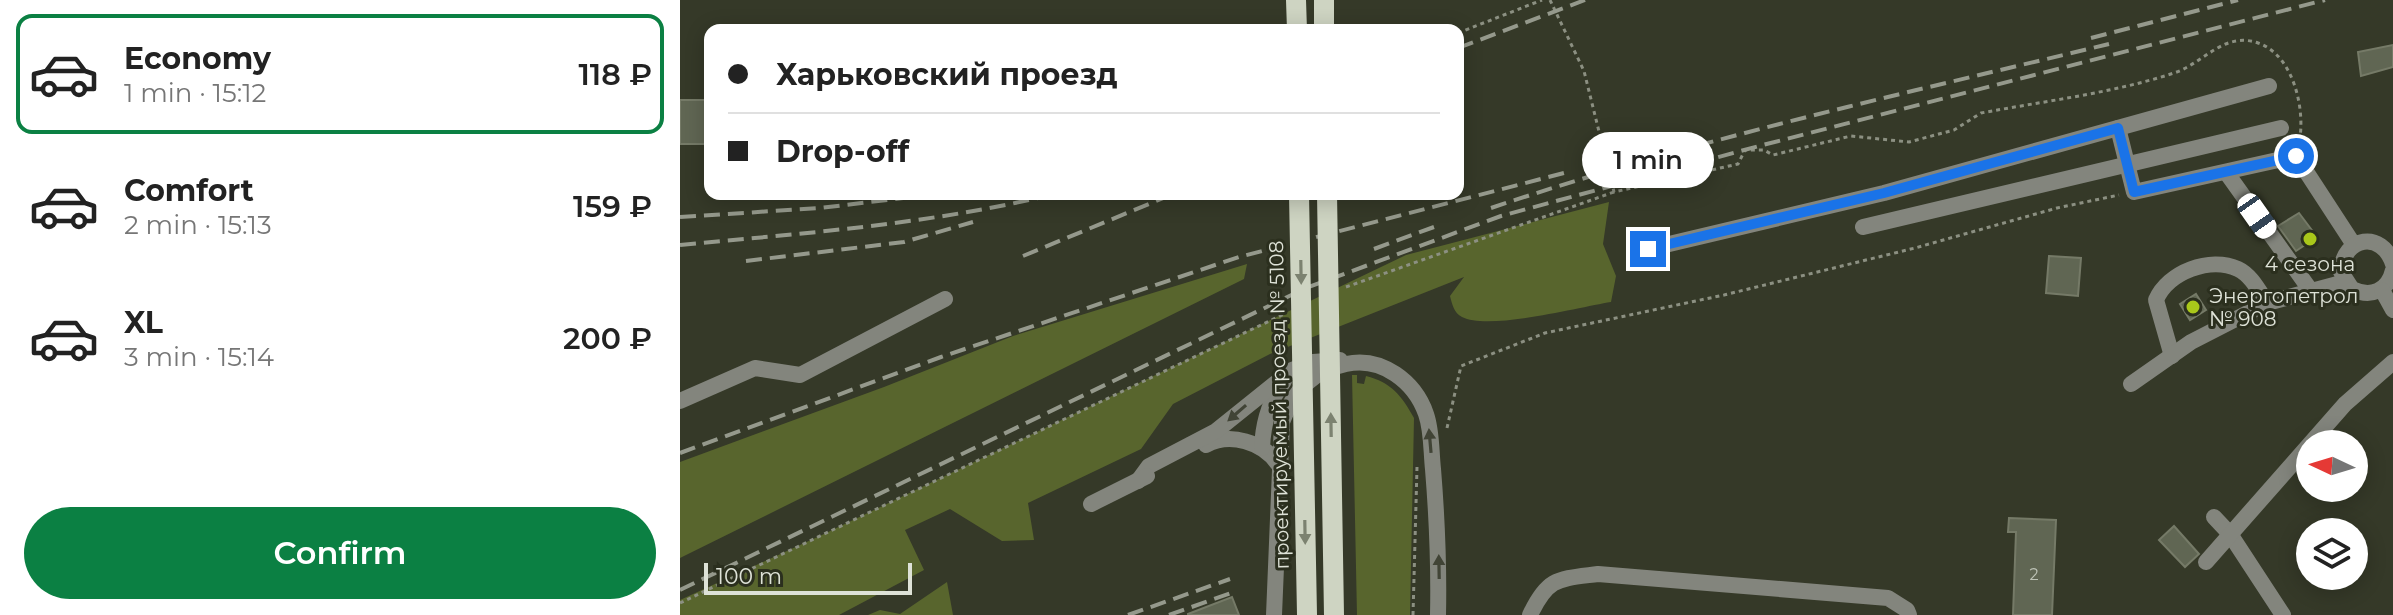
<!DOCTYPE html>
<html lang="en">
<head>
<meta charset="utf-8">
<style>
	body { margin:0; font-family:Montserrat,sans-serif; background:#f6f6f6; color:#222; height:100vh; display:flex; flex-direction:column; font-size:30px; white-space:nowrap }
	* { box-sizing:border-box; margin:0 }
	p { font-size:26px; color:#767676 }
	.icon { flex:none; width:44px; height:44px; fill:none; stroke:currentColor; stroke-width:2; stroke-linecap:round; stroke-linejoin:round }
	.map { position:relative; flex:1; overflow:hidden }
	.drawer { display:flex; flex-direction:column; background:#fff; width:680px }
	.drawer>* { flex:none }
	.top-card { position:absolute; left:24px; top:24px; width:760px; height:176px; border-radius:16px; box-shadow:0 4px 20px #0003; display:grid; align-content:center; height:176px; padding:0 24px; background:#fff }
	.needle { width:52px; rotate:274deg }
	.tools { position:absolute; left:1616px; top:430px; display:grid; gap:16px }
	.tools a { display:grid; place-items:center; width:72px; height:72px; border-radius:50%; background:#fff; box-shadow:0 4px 20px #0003; font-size:40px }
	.scale { position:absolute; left:24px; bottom:20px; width:208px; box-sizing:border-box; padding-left:8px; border:4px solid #dee2d7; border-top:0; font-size:22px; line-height:28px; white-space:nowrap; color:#dee2d7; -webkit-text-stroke:6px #2b2f1e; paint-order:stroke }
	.end { position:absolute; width:36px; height:36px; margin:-18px; border:10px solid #1a73e8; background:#fff; box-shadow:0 0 0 4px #fff }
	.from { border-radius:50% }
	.bubble { position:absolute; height:56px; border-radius:28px; background:#fff; box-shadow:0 4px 20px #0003; font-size:26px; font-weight:600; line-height:56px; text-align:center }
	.car { position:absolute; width:24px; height:48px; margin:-24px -12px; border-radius:10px; box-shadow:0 0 6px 2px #0007; background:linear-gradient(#fff 24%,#345 0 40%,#fff 0 76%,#345 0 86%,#fff 0) }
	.top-card b { display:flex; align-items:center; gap:28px; height:76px; font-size:30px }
	.top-card b+b { border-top:2px solid #e0e0e0 }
	.top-card i { width:20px; height:20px; background:#222 }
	ul { padding:14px 0 0; list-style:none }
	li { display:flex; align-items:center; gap:24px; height:120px; margin:0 16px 12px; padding:0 8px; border:4px solid transparent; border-radius:16px }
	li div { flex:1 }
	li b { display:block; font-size:30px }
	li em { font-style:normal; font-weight:600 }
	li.selected { border-color:#0b8043 }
	li>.icon { width:72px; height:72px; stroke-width:1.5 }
	.action { display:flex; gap:16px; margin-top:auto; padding:16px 24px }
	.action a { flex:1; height:92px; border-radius:48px; background:#0b8043; color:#fff; font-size:32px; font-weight:600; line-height:92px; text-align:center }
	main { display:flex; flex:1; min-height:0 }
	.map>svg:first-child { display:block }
</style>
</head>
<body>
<main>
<section class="drawer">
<ul>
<li class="selected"><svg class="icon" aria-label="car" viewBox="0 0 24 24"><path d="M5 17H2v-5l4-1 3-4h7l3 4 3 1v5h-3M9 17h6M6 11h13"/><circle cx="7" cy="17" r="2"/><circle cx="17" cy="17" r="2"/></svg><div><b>Economy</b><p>1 min · 15:12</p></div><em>118 ₽</em></li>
<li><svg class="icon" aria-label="car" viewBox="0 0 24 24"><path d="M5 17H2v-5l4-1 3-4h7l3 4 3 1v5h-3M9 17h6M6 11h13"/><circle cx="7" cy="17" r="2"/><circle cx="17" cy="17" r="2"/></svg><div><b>Comfort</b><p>2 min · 15:13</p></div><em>159 ₽</em></li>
<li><svg class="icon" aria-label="car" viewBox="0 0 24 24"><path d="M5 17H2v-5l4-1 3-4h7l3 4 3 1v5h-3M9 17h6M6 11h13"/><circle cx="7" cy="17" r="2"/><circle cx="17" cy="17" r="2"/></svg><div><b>XL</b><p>3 min · 15:14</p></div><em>200 ₽</em></li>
</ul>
<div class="action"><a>Confirm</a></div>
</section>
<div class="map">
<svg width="1713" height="615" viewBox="0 0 1713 615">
	<rect width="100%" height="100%" fill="#353928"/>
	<g fill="#58652d">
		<path d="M929 202 923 244 936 276 931 302C899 307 809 331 782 317 774 313 772 304 770 296L784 277 590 354 493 404 461 449 348 503 354 540 322 541 270 509 225 530 244 570 159 615H0V600L144 534 726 255Z"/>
		<path d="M567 264 564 279 0 558V462L204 387 333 336Z"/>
		<path d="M672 375H677V383L684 384 686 376C711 382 722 396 734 418L730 615H677Z"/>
		<path d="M267 582 273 615H188L200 610 220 614Z"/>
	</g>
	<g fill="#606653" stroke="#757a67" stroke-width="2">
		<path d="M1713 45V67L1681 76 1678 52Z"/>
		<rect x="0" y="100" width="30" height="44"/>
		<path d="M1619 213 1637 237 1616 251 1598 226Z"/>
		<path d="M1369 256 1401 258 1398 296 1366 293Z"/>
		<path d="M1516 294 1526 310 1510 320 1500 304Z"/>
		<path d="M1329 518 1376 520 1372 615H1333L1336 532H1328Z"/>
		<path d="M1494 526 1519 554 1505 567 1479 540Z"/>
		<path d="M552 597 559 615H508V614Z"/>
	</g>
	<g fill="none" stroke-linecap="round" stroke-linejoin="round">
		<g stroke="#8c9082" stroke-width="3" stroke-dasharray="4 4" stroke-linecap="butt">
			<path d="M870 0 904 71 934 192 1058 164 1065 150H1084L1093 155 1171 136 1229 142 1274 130 1301 113C1365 101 1433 93 1494 73 1524 63 1544 31 1578 43 1614 55 1626 111 1619 143"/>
			<path d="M778 33 862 0"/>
			<path d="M666 287 934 192"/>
			<path d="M767 428 781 366 865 333 1044 295 1235 248 1377 208 1439 195"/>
			<path d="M0 603 604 314"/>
			<path d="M733 615 737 467"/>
		</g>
		<g stroke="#83857d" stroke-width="16">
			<path d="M1438 128 1454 192 1616 156 1674 245"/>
			<path d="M1546 172 1631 291"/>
			<path d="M1183 227 1601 128"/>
			<path d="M968 249 1204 193 1589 86"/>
			<path d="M1713 264C1702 230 1663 236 1661 272L1672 289C1691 298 1708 291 1713 270"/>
			<path d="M1702 290 1713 310"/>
			<path d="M1492 356 1476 300C1488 272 1530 256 1558 269 1571 275 1579 291 1587 303"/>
			<path d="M1451 384 1511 342 1587 303 1665 282"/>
			<path d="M0 401 75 368 120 375 265 299"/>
			<path d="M526 445C550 432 583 442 598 464"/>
			<path d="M582 448C583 423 589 401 604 381"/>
			<path d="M458 481 469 466 536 431 612 370 633 362 660 360"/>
			<path d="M411 504 467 476"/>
			<path d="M1534 517 1550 534 1603 615"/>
			<path d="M1526 562 1665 404 1713 362"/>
			<path d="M594 615 602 422C614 390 633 371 666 364 702 356 735 382 746 414 752 431 751 451 753 469 757 518 759 566 758 615"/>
			<path d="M850 615C868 577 878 579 918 574L1208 598 1227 610 1229 615"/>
		</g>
		<g stroke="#ced4c2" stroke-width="20">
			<path d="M616 0 617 30"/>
			<path d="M644 0V30"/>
		</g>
		<g stroke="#95998c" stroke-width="4" stroke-dasharray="16 8" stroke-linecap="butt">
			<path d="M1411 38 1558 0"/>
			<path d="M778 48 905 0"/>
			<path d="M811 208C1013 140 1222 94 1429 44"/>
			<path d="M0 217 140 208 257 194"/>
			<path d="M0 245C126 233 252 224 375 194"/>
			<path d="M694 249 754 227"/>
			<path d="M343 256 493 194"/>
			<path d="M66 261 224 242 293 222"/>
			<path d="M0 453 261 357 559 257 888 172"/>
			<path d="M0 590 626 288 821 216 1079 146 1645 0"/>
			<path d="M448 615 550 579"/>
			<path d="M489 615 554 592"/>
		</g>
		<g stroke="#ced4c2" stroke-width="20">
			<path d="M619 194 627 615"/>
			<path d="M647 194 654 615"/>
		</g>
	</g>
	<defs><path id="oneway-solid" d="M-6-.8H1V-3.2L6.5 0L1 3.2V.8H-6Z" transform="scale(2)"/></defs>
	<g fill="#7c8270">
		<use href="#oneway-solid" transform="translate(621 272) rotate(89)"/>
		<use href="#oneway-solid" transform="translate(651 425) rotate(-91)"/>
		<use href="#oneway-solid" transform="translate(625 532) rotate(89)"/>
	</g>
	<g fill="#414436">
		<use href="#oneway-solid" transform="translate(557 413) rotate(139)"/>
		<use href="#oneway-solid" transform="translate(750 441) rotate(-95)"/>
		<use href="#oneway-solid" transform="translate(759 567) rotate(-91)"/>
	</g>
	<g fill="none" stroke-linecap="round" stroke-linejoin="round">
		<path stroke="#1a73e8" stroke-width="10" d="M968 249 1204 193 1438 128 1454 192 1616 156"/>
	</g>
	<g fill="#a9c71a" stroke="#2b2f1e" stroke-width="3">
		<circle cx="1630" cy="239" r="8"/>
		<circle cx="1513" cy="307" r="8"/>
	</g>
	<g text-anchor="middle" stroke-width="6" stroke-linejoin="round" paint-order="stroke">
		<g font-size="16" fill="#bec3b6">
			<text x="1354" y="580">2</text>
		</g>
		<g font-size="20" fill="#dee2d7" stroke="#2b2f1e">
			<text x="1630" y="271">4 сезона</text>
			<text x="1529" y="303" text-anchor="start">Энергопетрол<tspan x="1529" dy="23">№ 908</tspan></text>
		</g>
		<g font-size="20" fill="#dee2d7" stroke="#2b2f1e">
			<text transform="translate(599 405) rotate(-91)" y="7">проектируемый проезд № 5108</text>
		</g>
	</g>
</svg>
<div class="tools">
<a><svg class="needle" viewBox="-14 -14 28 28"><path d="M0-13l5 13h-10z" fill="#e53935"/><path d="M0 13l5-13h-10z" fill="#767676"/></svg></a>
<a><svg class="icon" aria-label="layers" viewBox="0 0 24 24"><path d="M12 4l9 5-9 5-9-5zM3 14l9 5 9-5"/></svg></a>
</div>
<div class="scale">100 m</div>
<i class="end from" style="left:1616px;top:156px"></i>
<i class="end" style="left:968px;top:249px"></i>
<div class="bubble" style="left:902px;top:132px;width:132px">1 min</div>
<i class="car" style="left:1577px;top:216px;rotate:145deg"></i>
<div class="top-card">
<b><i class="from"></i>Харьковский проезд</b>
<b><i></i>Drop-off</b>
</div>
</div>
</main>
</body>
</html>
